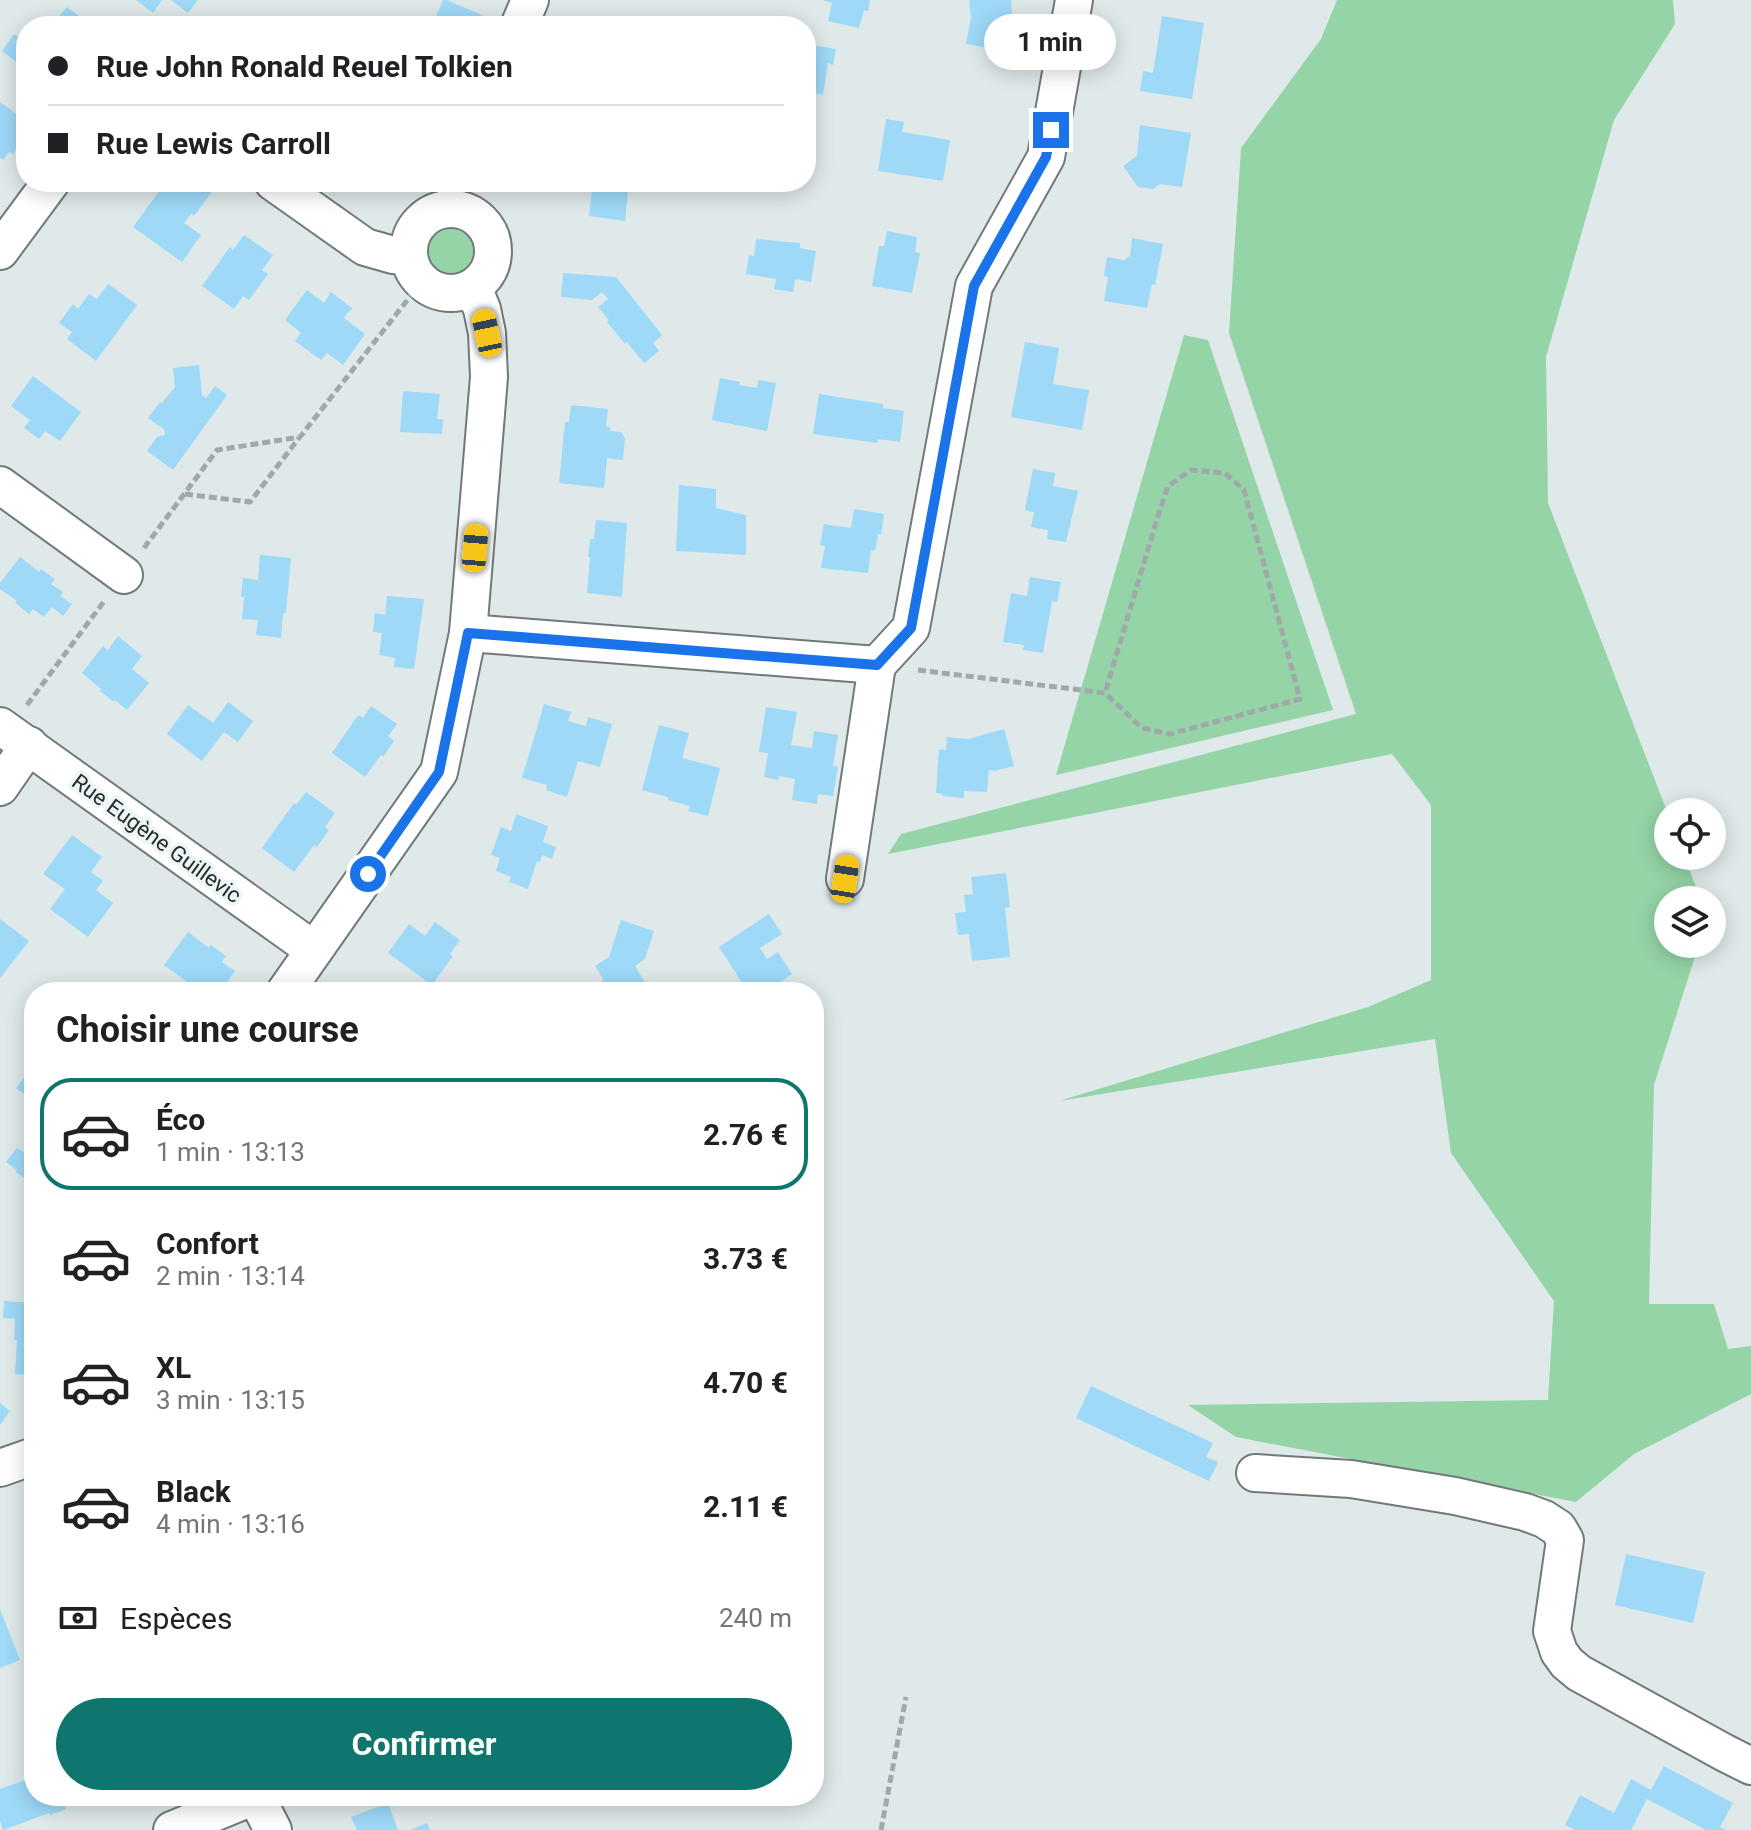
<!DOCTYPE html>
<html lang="fr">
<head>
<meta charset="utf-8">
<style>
	body { margin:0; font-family:Roboto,sans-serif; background:#f6f6f6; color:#202124; height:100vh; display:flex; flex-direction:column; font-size:30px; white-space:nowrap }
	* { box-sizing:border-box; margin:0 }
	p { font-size:26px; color:#757577 }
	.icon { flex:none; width:44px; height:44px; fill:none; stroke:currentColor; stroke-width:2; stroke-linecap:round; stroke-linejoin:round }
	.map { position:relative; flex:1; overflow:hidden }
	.drawer { position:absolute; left:24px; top:982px; width:800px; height:824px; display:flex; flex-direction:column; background:#fff; border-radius:32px; box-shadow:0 4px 20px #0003 }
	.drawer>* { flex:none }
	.banner { position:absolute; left:16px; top:16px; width:800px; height:176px; border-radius:32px; box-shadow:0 4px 20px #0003; display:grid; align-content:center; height:176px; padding:0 32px; background:#fff }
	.tools { position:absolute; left:1654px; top:798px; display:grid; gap:16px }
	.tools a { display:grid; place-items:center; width:72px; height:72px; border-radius:50%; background:#fff; box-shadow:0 4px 20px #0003; font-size:40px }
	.end { position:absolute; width:36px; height:36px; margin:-18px; border:10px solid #1a73e8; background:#fff; box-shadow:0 0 0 4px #fff }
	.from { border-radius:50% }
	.bubble { position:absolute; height:56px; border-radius:28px; background:#fff; box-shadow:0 4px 20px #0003; font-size:26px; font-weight:700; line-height:56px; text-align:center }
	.car { position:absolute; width:24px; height:48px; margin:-24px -12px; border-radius:10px; box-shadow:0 0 6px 2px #0007; background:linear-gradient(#f5c518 24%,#345 0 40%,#f5c518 0 76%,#345 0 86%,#f5c518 0) }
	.banner b { display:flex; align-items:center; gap:28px; height:76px; font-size:30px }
	.banner b+b { border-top:2px solid #e0e0e0 }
	.banner i { width:20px; height:20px; background:#202124 }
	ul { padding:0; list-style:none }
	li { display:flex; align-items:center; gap:24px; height:112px; margin:0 16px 12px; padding:0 16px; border:4px solid transparent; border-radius:32px }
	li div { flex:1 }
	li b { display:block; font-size:30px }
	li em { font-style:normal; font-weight:700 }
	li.selected { border-color:#0f766e }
	li>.icon { width:72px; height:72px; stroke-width:1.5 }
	h2 { padding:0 32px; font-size:36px; line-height:96px }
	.pay { display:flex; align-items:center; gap:20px; height:88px; padding:0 32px; font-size:30px }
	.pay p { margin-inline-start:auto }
	.cta { display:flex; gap:16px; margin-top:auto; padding:16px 32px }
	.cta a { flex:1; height:92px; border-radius:48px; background:#0f766e; color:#fff; font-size:32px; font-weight:700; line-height:92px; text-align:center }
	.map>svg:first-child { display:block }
</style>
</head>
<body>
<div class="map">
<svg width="1751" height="1830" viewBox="0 0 1751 1830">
	<rect width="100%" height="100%" fill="#dfe9ea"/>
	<g fill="#94d4a7">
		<path d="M1337 0H1673L1675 24 1614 120 1546 357 1548 503 1668 814V856H1684L1701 900H1668V944H1699L1654 1085 1649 1304H1714L1728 1349 1751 1346V1394L1634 1454 1576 1502 1236 1437 1188 1405 1548 1400 1554 1301 1451 1153 1435 1039 1059 1101 1368 1007 1431 980V805L1392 754 888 854 901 834 1356 714 1229 333 1241 148 1321 39Z"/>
		<circle cx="451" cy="251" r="22"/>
		<path d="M1184 335 1208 340 1333 710 1056 775Z"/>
	</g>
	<g fill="#9ed9f8">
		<path d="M136 0H162L153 13Z"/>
		<path d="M171 0H198L188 13Z"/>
		<path d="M443 0H447L484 16 480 26H432Z"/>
		<path d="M823 0H870L868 11 864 10 859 28 828 21 832 3Z"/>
		<path d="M969 0H1011L1012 15 1034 19 1028 55 966 44 971 18Z"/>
		<path d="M67 7 92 26H46L53 16 57 19Z"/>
		<path d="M1162 16 1204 23 1192 99 1140 91 1143 71 1153 73Z"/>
		<path d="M14 34 26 43V69L2 51Z"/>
		<path d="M807 44 836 49 833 65 828 63 823 95 806 92Z"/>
		<path d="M0 102 26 121 17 135 24 139 13 154 9 152 3 160 0 158Z"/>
		<path d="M886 119 904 122 902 132 950 140 943 181 878 171Z"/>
		<path d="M1140 125 1191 133 1182 187 1160 184 1153 189 1138 187 1123 166 1137 156Z"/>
		<path d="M166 182H198L212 192 194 216 191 214 184 223 201 235 182 262 133 227Z"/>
		<path d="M590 182H629L625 221 589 216 592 191 589 190Z"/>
		<path d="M887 231 917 237 915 252 920 253 912 293 872 286 879 246H884Z"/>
		<path d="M244 235 273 255 262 270 268 274 249 300 243 296 234 309 202 286 230 247 233 250Z"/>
		<path d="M1132 238 1163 244 1155 285 1152 284 1147 308 1104 301 1108 277 1104 276 1107 257 1124 260 1130 256Z"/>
		<path d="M756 239 800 243V248L816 251 811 282 795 279 793 292 774 289 776 279 746 274 749 255 754 256Z"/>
		<path d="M563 273 616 277 662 335 653 343 659 351 644 363 627 342 625 344 607 322 609 320 598 307 608 299 602 292 592 300 561 297Z"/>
		<path d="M108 284 137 305 96 361 67 339 72 332 59 323 73 304 78 309 89 294 97 299Z"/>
		<path d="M307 290 324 303 331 292 352 308 344 318 365 334 343 365 327 353 321 360 295 341 301 333 285 320Z"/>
		<path d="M1025 342 1059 348 1053 384 1089 390 1082 430 1011 417Z"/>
		<path d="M199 365 202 395 206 398 215 386 227 395 173 470 147 451 157 437 165 435 164 429 148 418 160 402 162 403 175 387 173 368Z"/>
		<path d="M33 376 81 412 60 441 45 431 39 439 24 428 30 420 11 406Z"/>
		<path d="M720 378 740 382 739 385 757 388 758 380 776 383 767 431 712 420Z"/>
		<path d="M403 391 440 394 437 419H443L442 434 400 432Z"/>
		<path d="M819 394 883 404V408L904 411 900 442 878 439 877 443 813 434Z"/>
		<path d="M571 405 608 409 606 426 610 427V431L621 432 625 438 623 460 607 458 604 488 559 483 565 422H569Z"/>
		<path d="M1033 469 1055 473 1053 486 1078 491 1066 542 1047 539 1048 530 1031 527 1034 512 1025 510Z"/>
		<path d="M679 485 716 489V508L746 515V555L676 551Z"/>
		<path d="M854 509 884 514 881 535 878 534 875 551 871 550 868 573 821 568 825 546 820 545 824 524 851 528Z"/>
		<path d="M596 520 627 523 622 597 587 593 590 557H588L590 539H594Z"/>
		<path d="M260 555 291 558 286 613 283 614 281 638 256 635 258 620 242 619 244 597H241L243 578 258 580Z"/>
		<path d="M20 557 39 572 41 569 55 579 51 584 63 592 60 596 72 604 63 616 52 607 44 617 33 609 29 614 15 603 17 601 0 589V583Z"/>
		<path d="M1030 577 1061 582 1057 602 1052 601 1043 653 1023 650 1024 645 1003 642 1011 593 1027 596Z"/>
		<path d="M387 596 424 599 414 669 394 667 395 658 379 655 382 633 373 632 375 613 385 615Z"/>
		<path d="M118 636 142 656 132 669 149 683 127 710 115 700 114 702 100 691 101 689 82 673 103 646 108 650Z"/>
		<path d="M228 702 253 721 238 742 224 732 202 761 167 734 188 705 213 723Z"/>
		<path d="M544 704 571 712 568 721 586 726 588 717 612 724 600 767 578 761 567 797 546 790 547 785 522 778Z"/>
		<path d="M371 706 397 724 388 736 394 741 383 757 381 755 365 777 332 753 358 715 363 718Z"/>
		<path d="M766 707 797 712 791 745 812 748 814 731 838 735 833 766 838 767 833 796 818 794 817 804 792 800 795 779 779 776 778 780 764 777 768 753 759 752Z"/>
		<path d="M659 725 689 733 682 758 720 768 708 816 688 811 690 806 668 800V797L642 790Z"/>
		<path d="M1004 729 1014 766 995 771 989 770 987 792 964 791V798L942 796 943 794 936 793 939 749 946 750 947 737 968 739Z"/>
		<path d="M306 792 335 813 325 827 329 830 317 847 314 845 294 872 262 848 294 803 296 805Z"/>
		<path d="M516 814 548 826 543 842 556 847 552 859 542 855 540 862 537 861 528 889 509 882 511 877 496 871 500 858 491 855 501 827 511 831Z"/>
		<path d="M72 835 102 857 91 872 103 881 96 890 113 903 88 937 50 909 65 889 43 874Z"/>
		<path d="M1006 873 1010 907 1005 908 1010 957 972 961 969 934 958 935 955 913 966 912 964 895 973 894 971 877Z"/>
		<path d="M769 914 782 934 760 948 767 959 778 952 792 974 765 992H748L719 947Z"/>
		<path d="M0 919 29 941 0 978Z"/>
		<path d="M621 920 654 931 645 959 635 966 647 986 638 992H599L603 979 595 966 609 957Z"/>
		<path d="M435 922 460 940 450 954 453 956 432 985 388 953 409 924 425 936Z"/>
		<path d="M188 932 209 948 211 945 226 956 222 962 235 971 220 992H201L164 965Z"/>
		<path d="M25 1076 34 1083V1092L29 1098 16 1088Z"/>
		<path d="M34 1147V1185L16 1172 17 1170 6 1162 17 1148 28 1155Z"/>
		<path d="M4 1301 34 1303V1375L15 1374 17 1340H14L15 1319 3 1318Z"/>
		<path d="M1091 1386 1213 1443 1206 1457 1218 1462 1209 1481 1076 1418Z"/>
		<path d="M0 1403 10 1411 0 1425Z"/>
		<path d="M1626 1554 1705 1572 1693 1623 1615 1605Z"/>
		<path d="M0 1609 20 1660 0 1668Z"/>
		<path d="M1664 1766 1733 1803 1720 1827 1726 1830H1706L1647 1799 1631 1830H1575L1565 1825 1580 1795 1614 1813 1631 1779 1651 1790Z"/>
		<path d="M34 1777V1796H61L66 1809 50 1815 49 1813 3 1830 0 1821V1789Z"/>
		<path d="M134 1796H156L136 1803Z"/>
		<path d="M388 1803 398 1830H357L351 1817Z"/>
		<path d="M427 1823 430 1830H410Z"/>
	</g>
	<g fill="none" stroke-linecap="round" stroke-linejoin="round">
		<defs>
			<g id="minor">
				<path d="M519 26 530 0"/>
				<path d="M273 182 365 247 393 255 409 256"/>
				<circle cx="451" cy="251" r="42"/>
				<path d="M0 251 51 182"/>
				<path d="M0 485 124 575"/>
				<path d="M468 633 877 665 911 628 974 286 1046 157 1074 0"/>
				<path d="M0 726 314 950"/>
				<path d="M0 787 29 745"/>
				<path d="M845 879 877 665"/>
				<path d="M285 992 439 772 468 633 489 377 487 333 482 309 473 287"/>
				<path d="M0 1468 34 1456"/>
				<path d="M1255 1473 1351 1479 1455 1496 1525 1512 1544 1519 1558 1528 1565 1540 1552 1631 1559 1652 1567 1663 1579 1673 1725 1753 1751 1766"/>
				<path d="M256 1797 273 1830"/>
				<path d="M172 1830 255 1796"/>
			</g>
		</defs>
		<use href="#minor" stroke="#71797a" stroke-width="40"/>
		<g stroke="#a0a8a9" stroke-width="5" stroke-dasharray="8 4" stroke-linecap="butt">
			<path d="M185 494 250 502 299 438"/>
			<path d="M144 548 217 450 300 437 416 289"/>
			<path d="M918 670 1105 693 1142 728 1170 734 1300 699 1244 490 1225 473 1191 470 1168 486 1158 516 1105 693"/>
			<path d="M27 705 105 600"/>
			<path d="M881 1830 906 1697"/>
		</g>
		<use href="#minor" stroke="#fff" stroke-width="36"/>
	</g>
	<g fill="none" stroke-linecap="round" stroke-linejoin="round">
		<path stroke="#1a73e8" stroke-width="10" d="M368 874 439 772 468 633 877 665 911 628 974 286 1046 157 1051 130"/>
	</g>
	<g text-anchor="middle" stroke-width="7" stroke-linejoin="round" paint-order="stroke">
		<g font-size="22" fill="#272b2b" stroke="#ecf6f7">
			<text transform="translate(157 838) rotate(36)" y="8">Rue Eugène Guillevic</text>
		</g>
	</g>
</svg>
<div class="tools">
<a><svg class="icon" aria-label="locate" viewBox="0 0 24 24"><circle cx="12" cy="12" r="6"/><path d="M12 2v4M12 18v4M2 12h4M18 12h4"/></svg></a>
<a><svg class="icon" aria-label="layers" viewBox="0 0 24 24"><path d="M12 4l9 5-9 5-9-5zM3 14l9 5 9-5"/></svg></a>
</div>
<i class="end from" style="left:368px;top:874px"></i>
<i class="end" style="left:1051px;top:130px"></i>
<div class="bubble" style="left:984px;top:14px;width:132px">1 min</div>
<i class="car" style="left:487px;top:333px;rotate:348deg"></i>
<i class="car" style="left:475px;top:548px;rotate:5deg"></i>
<i class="car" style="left:845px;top:879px;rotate:9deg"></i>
<div class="banner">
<b><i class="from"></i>Rue John Ronald Reuel Tolkien</b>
<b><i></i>Rue Lewis Carroll</b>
</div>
<section class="drawer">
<h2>Choisir une course</h2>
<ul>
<li class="selected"><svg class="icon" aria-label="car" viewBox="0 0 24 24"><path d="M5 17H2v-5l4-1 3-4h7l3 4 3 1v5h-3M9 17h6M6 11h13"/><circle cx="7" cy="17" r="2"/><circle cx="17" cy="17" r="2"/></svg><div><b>Éco</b><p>1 min · 13:13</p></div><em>2.76 €</em></li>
<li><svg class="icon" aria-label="car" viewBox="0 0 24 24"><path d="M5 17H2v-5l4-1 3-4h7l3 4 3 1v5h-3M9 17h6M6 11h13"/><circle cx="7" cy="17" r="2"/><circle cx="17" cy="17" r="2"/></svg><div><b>Confort</b><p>2 min · 13:14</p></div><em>3.73 €</em></li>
<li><svg class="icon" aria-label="car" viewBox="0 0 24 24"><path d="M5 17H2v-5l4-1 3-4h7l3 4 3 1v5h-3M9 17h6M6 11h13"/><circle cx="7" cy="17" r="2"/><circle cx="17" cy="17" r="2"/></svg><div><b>XL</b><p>3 min · 13:15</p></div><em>4.70 €</em></li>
<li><svg class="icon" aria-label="car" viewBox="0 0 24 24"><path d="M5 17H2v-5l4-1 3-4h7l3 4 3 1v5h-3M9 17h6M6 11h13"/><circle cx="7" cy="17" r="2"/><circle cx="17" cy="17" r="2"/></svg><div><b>Black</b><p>4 min · 13:16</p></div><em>2.11 €</em></li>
</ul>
<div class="pay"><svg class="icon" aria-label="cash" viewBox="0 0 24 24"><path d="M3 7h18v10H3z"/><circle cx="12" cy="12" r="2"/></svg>Espèces<p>240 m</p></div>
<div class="cta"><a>Confirmer</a></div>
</section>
</div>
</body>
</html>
